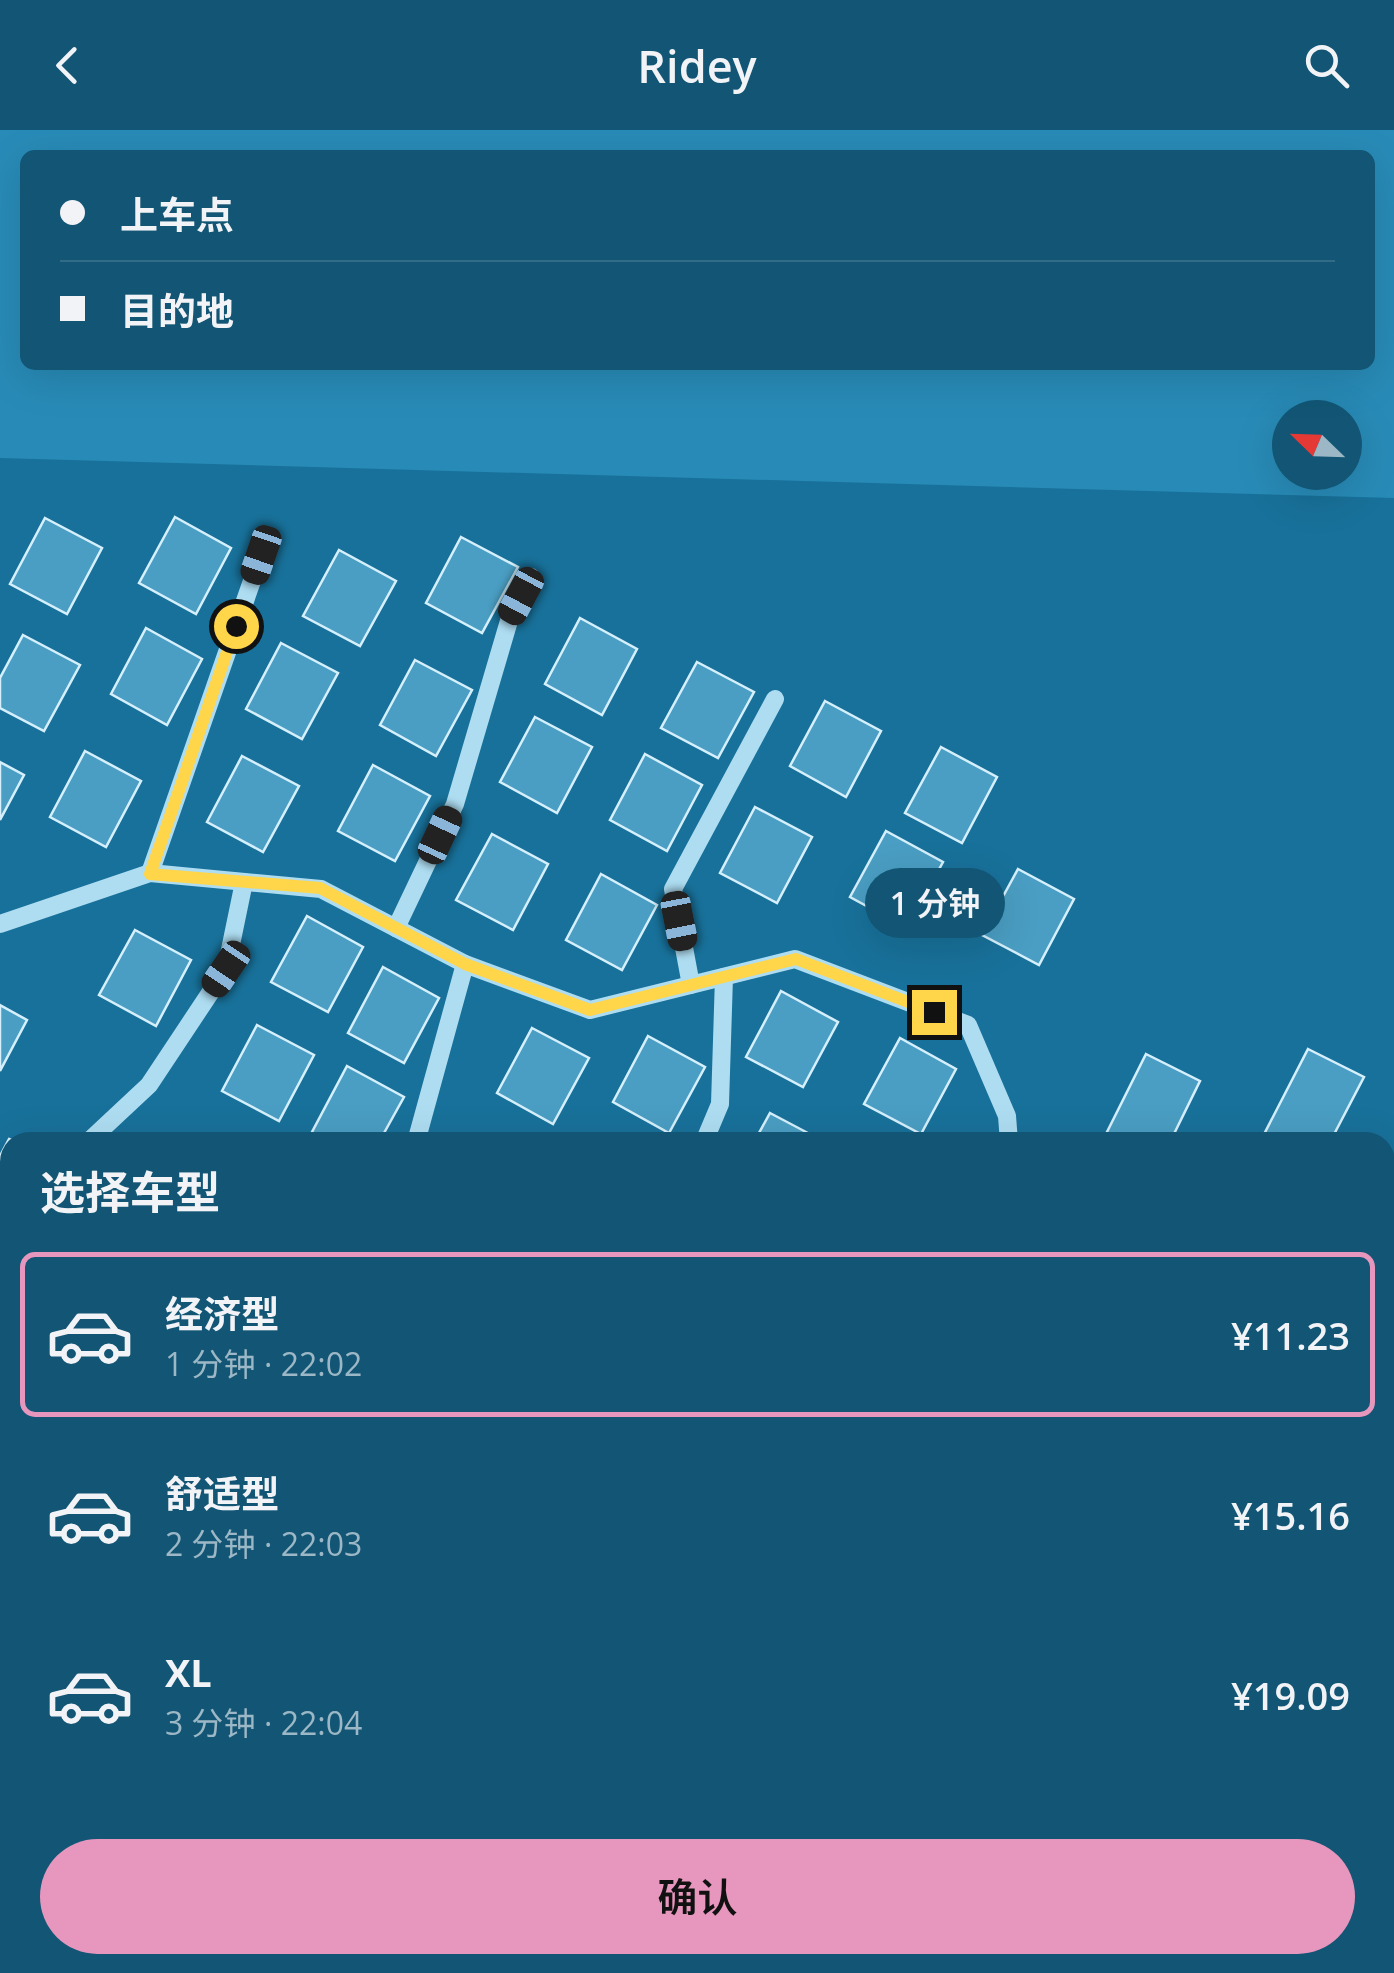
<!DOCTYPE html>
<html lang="zh">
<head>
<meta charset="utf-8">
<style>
	body { margin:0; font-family:"Open Sans","Noto Sans SC",sans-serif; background:#1f5e7c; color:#f1f3f6; height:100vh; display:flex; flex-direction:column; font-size:38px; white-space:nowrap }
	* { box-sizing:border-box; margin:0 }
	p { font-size:32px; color:#9cb7c5 }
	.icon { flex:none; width:55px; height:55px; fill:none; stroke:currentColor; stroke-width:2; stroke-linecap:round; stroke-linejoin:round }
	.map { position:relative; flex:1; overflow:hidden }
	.sheet { position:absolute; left:0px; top:1002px; width:1395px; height:842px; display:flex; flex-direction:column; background:#125574; border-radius:30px 30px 0 0; box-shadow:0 10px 40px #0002 }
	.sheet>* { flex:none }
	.hud { position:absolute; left:20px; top:20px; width:1355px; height:220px; border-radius:15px; box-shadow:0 10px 40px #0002; display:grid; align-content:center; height:220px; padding:0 40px; background:#125574 }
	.needle { width:65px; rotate:293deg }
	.fabs { position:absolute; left:1272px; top:270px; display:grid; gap:20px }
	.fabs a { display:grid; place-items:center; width:90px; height:90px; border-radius:50%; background:#125574; box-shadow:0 10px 40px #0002; font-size:50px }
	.end { position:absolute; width:45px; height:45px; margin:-22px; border:12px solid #ffd54a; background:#111; box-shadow:0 0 0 5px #111 }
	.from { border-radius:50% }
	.bubble { position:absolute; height:70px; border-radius:35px; background:#125574; box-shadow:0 10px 40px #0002; font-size:32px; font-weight:600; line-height:70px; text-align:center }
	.car { position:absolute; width:30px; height:60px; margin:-30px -15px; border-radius:12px; box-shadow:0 0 8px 2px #0007; background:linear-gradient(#222 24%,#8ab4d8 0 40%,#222 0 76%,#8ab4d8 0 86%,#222 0) }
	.hud b { display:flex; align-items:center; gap:35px; height:95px; font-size:38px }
	.hud b+b { border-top:2px solid #316b86 }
	.hud i { width:25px; height:25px; background:#f1f3f6 }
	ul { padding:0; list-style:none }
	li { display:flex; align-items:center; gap:30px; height:165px; margin:0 20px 15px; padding:0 20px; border:5px solid transparent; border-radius:15px }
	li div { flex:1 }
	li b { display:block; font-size:38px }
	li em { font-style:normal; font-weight:600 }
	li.active { border-color:#e797bd }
	li>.icon { width:90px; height:90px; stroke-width:1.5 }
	h2 { padding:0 40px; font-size:45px; line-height:120px }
	.primary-button { display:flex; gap:20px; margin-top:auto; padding:20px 40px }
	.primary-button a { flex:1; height:115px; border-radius:60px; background:#e797bd; color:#111; font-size:40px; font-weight:600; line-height:115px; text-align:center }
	header { display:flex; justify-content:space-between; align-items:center; height:130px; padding:0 40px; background:#125574; font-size:45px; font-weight:600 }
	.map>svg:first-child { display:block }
</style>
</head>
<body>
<header><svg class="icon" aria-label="back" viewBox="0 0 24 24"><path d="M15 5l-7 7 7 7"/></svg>Ridey<svg class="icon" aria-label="search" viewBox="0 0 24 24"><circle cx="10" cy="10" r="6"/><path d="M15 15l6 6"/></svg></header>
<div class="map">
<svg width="1394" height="1843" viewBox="0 0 1394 1843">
	<rect width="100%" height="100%" fill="#18719a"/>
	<g fill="#288bb7" fill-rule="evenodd">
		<path d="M0 0H1394V368L0 328ZM25 25H1370V235H25ZM1290 288H1345V342H1290Z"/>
		<path d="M0 1513 10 1517V1835H766L785 1843H0Z"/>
	</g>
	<g fill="#4a9ec3" stroke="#d5f0fc" stroke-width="2.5">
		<path d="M175 387 231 418 196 484 139 453Z"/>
		<path d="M45 388 102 418 67 484 10 454Z"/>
		<path d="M461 407 518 437 482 503 426 473Z"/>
		<path d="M339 420 396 451 360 516 303 486Z"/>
		<path d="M580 488 637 519 602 585 545 554Z"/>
		<path d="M146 498 202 529 167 595 111 564Z"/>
		<path d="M23 505 80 535 44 601 0 578V548Z"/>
		<path d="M281 513 338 543 302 609 246 579Z"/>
		<path d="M415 530 472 560 436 626 380 595Z"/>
		<path d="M697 532 754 562 718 628 661 598Z"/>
		<path d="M825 571 881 601 846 667 790 636Z"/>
		<path d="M535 587 592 617 557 683 500 652Z"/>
		<path d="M941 617 997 647 962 713 905 683Z"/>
		<path d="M85 621 141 651 106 717 50 687Z"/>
		<path d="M645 624 702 655 667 721 610 690Z"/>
		<path d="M242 626 299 656 263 722 207 692Z"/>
		<path d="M0 632 24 645 0 690Z"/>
		<path d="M373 635 430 666 395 731 338 701Z"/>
		<path d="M755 677 812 707 777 773 720 743Z"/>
		<path d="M886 701 943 732 907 798 850 767Z"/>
		<path d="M492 704 548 734 513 800 456 770Z"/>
		<path d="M1018 739 1074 769 1039 835 982 805Z"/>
		<path d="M601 744 657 775 622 840 566 810Z"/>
		<path d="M307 786 363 817 328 882 271 852Z"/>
		<path d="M135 800 191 830 156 896 99 865Z"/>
		<path d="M383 837 439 868 404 933 348 903Z"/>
		<path d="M781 861 838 892 803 957 746 927Z"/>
		<path d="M0 875 27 890 0 941Z"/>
		<path d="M257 895 314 925 279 991 222 961Z"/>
		<path d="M532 898 589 928 553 994 497 963Z"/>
		<path d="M648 906 705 937 669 1003 613 972Z"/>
		<path d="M900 908 956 939 921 1004 864 974Z"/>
		<path d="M1308 919 1364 947 1330 1012H1260Z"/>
		<path d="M1146 924 1200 951 1170 1012H1102Z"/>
		<path d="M347 936 404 967 379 1012H332L312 1002Z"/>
		<path d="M770 983 825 1012H754Z"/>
		<path d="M9 1009 16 1012H10V1094L0 1088V1026Z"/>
		<path d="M1385 1149 1394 1154V1247L1385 1263Z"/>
		<path d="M0 1153 10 1158V1216L0 1235Z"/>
		<path d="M1394 1421V1539L1385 1554V1437Z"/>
		<path d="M1385 1744 1394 1748V1798L1385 1817Z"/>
		<path d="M1171 1835H1226L1222 1843H1187Z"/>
		<path d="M1308 1835H1376L1372 1843H1304Z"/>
	</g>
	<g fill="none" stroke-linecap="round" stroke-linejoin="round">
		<g stroke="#aeddf2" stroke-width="18">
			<path d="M150 743 261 425"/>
			<path d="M0 794 150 743 321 759 465 834 590 880 795 829 968 895 1007 986 1009 1012"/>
			<path d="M396 798 455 674 511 484 531 447"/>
			<path d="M691 855 673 759 775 569"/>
			<path d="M88 1012 149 955 226 839 244 752"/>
			<path d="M416 1012 465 834"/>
			<path d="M704 1012 720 974 724 847"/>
			<path d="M1385 1120 1394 1122"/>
			<path d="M1385 1336 1394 1318"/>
			<path d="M1385 1687 1394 1695"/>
			<path d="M1261 1843 1265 1835"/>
		</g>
	</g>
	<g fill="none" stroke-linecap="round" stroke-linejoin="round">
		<path stroke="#ffd54a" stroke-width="12" d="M236 496 150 744 320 758 465 834 590 880 796 829 934 882"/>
	</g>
</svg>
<div class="fabs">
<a><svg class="needle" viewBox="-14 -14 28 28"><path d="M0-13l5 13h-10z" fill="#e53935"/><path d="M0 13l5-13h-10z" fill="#9cb7c5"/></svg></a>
</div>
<i class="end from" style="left:236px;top:496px"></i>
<i class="end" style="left:934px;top:882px"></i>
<div class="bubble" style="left:865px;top:738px;width:140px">1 分钟</div>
<i class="car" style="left:261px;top:425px;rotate:199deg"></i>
<i class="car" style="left:521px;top:466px;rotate:208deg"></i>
<i class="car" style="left:440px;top:705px;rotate:25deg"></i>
<i class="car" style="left:679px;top:791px;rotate:169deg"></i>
<i class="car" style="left:226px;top:839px;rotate:214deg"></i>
<div class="hud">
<b><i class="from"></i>上车点</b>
<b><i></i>目的地</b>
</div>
<section class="sheet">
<h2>选择车型</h2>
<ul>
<li class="active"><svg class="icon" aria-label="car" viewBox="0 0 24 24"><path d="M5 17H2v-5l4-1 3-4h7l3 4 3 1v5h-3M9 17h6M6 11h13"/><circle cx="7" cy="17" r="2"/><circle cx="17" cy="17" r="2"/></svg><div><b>经济型</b><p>1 分钟 · 22:02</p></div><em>¥11.23</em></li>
<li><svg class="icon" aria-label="car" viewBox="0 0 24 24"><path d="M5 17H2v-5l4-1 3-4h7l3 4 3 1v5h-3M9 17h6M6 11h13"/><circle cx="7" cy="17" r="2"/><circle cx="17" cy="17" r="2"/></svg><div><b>舒适型</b><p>2 分钟 · 22:03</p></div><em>¥15.16</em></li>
<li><svg class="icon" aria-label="car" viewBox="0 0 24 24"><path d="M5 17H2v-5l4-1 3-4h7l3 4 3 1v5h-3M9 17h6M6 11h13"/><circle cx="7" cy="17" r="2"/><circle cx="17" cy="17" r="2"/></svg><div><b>XL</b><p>3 分钟 · 22:04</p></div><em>¥19.09</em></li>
</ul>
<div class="primary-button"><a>确认</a></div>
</section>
</div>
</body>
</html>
